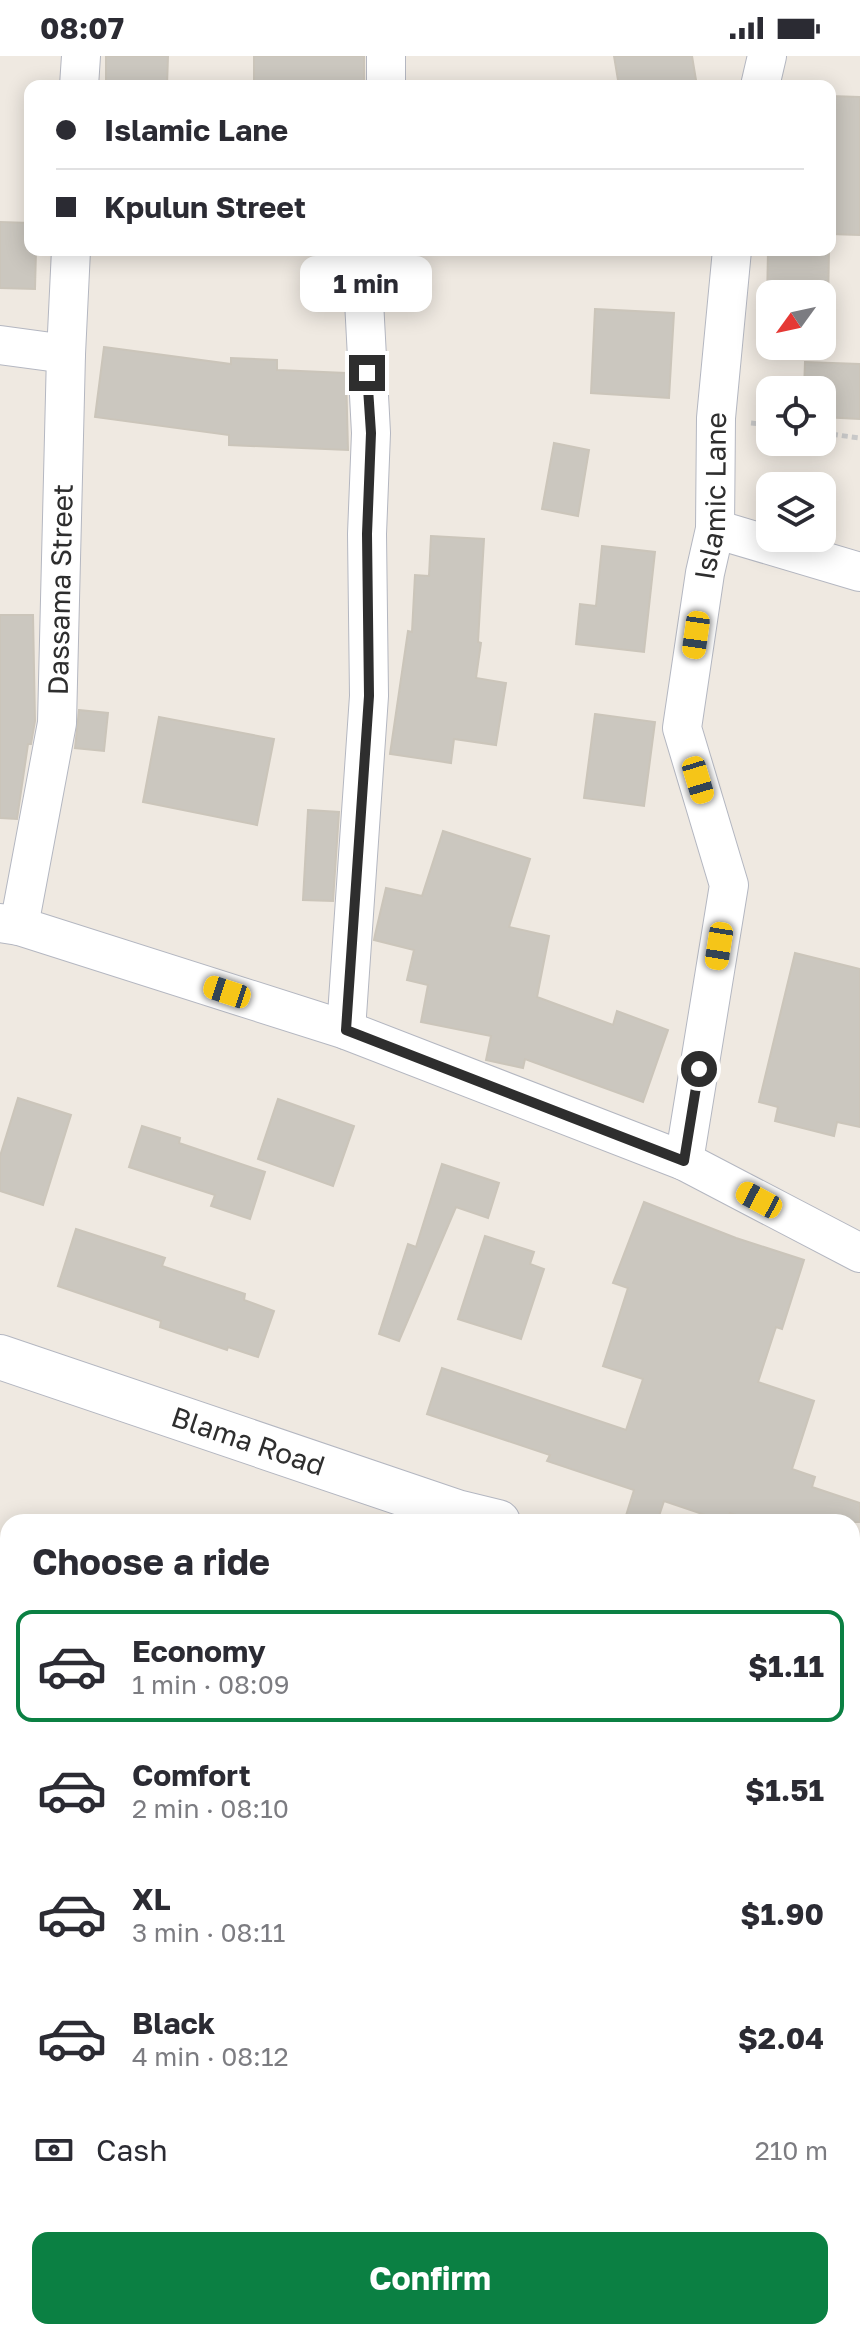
<!DOCTYPE html>
<html lang="en">
<head>
<meta charset="utf-8">
<style>
	body { margin:0; font-family:"Golos Text",sans-serif; background:#f7f7f7; color:#2b2b33; height:100vh; display:flex; flex-direction:column; font-size:30px; white-space:nowrap }
	* { box-sizing:border-box; margin:0 }
	p { font-size:26px; color:#7c7c81 }
	.icon { flex:none; width:44px; height:44px; fill:none; stroke:currentColor; stroke-width:2; stroke-linecap:round; stroke-linejoin:round }
	.map { position:relative; flex:1; overflow:hidden }
	.sheet { position:absolute; left:0px; top:1458px; width:860px; height:826px; display:flex; flex-direction:column; background:#fff; border-radius:24px 24px 0 0; box-shadow:0 4px 20px #0003 }
	.sheet>* { flex:none }
	.hud { position:absolute; left:24px; top:24px; width:812px; height:176px; border-radius:16px; box-shadow:0 4px 20px #0003; display:grid; align-content:center; height:176px; padding:0 32px; background:#fff }
	.needle { width:52px; rotate:237deg }
	.controls { position:absolute; left:756px; top:224px; display:grid; gap:16px }
	.controls a { display:grid; place-items:center; width:80px; height:80px; border-radius:16px; background:#fff; box-shadow:0 4px 20px #0003; font-size:40px }
	.end { position:absolute; width:36px; height:36px; margin:-18px; border:10px solid #2e2e2e; background:#fff; box-shadow:0 0 0 4px #fff }
	.from { border-radius:50% }
	.bubble { position:absolute; height:56px; border-radius:16px; background:#fff; box-shadow:0 4px 20px #0003; font-size:26px; font-weight:700; line-height:56px; text-align:center }
	.car { position:absolute; width:24px; height:48px; margin:-24px -12px; border-radius:10px; box-shadow:0 0 6px 2px #0007; background:linear-gradient(#f5c518 24%,#345 0 40%,#f5c518 0 76%,#345 0 86%,#f5c518 0) }
	.hud b { display:flex; align-items:center; gap:28px; height:76px; font-size:30px }
	.hud b+b { border-top:2px solid #e1e1e2 }
	.hud i { width:20px; height:20px; background:#2b2b33 }
	ul { padding:0; list-style:none }
	li { display:flex; align-items:center; gap:24px; height:112px; margin:0 16px 12px; padding:0 16px; border:4px solid transparent; border-radius:16px }
	li div { flex:1 }
	li b { display:block; font-size:30px }
	li em { font-style:normal; font-weight:700 }
	li.selected { border-color:#0b8043 }
	li>.icon { width:72px; height:72px; stroke-width:1.5 }
	h2 { padding:0 32px; font-size:36px; line-height:96px }
	.pay { display:flex; align-items:center; gap:20px; height:88px; padding:0 32px; font-size:30px }
	.pay p { margin-inline-start:auto }
	.primary-button { display:flex; gap:16px; margin-top:auto; padding:16px 32px }
	.primary-button a { flex:1; height:92px; border-radius:16px; background:#0b8043; color:#fff; font-size:32px; font-weight:700; line-height:92px; text-align:center }
	.status { display:flex; justify-content:space-between; align-items:center; height:56px; padding:0 40px; background:#fff; direction:ltr }
	.status svg { height:22px; fill:currentColor }
	.map>svg:first-child { display:block }
</style>
</head>
<body>
<div class="status"><b>08:07</b><svg viewBox="0 0 49 12"><path d="M0 12V9h3v3zM5 12V6h3v6zM10 12V3h3v9zM15 12V0h3v12zM26 1h20v11H26zM47 4h2v5h-2z"/></svg></div>
<div class="map">
<svg width="860" height="2283" viewBox="0 0 860 2283">
	<rect width="100%" height="100%" fill="#efe9e1"/>
	<g fill="none" stroke-linecap="round" stroke-linejoin="round">
		<g stroke="#75cff0" stroke-width="64">
			<path d="M0 2036 8 2038"/>
			<path d="M62 2283 63 2276"/>
		</g>
	</g>
	<g fill="#cbc7bf" stroke="#cbc5ba" stroke-width="2" fill-rule="evenodd">
		<path d="M106 0H168L167 30H106Z"/>
		<rect x="254" y="0" width="110" height="30"/>
		<path d="M614 0H692L697 30H619Z"/>
		<path d="M830 40 860 41V179L830 178Z"/>
		<path d="M0 166 30 167V194H36L35 233 0 232Z"/>
		<path d="M768 194H829L827 301 766 300ZM770 238H822V290H770Z"/>
		<path d="M595 253 674 257 669 342 591 337Z"/>
		<path d="M104 291 231 308V302L277 304V314L346 317 348 394 229 389V379L95 361Z"/>
		<path d="M805 306 860 308V363L822 361V334H804Z"/>
		<path d="M554 387 589 394 578 460 542 453Z"/>
		<path d="M431 480 484 483 478 586 481 587 476 622 506 627 496 689 454 683 451 707 390 698 408 575 412 576 415 519 429 520Z"/>
		<path d="M602 490 655 496 644 596 576 588 580 548 596 550Z"/>
		<path d="M0 559H33L35 665 31 688H28L17 763 0 762Z"/>
		<path d="M79 654 108 657 104 695 75 692Z"/>
		<path d="M595 658 655 666 644 750 584 742Z"/>
		<path d="M159 661 274 683 257 769 143 746Z"/>
		<path d="M308 754 339 756 333 845 303 844Z"/>
		<path d="M443 775 530 803 509 871 549 880 537 941 613 969 617 955 668 974 643 1046 525 1003 523 1012 486 1004 491 980 421 966 428 929 407 924 414 894 374 884 375 879 386 832 422 840Z"/>
		<path d="M795 897 860 913V1071L837 1066 834 1080 775 1065 778 1051 759 1046Z"/>
		<path d="M18 1042 71 1059 43 1149 0 1135V1100Z"/>
		<path d="M278 1043 354 1070 333 1130 258 1103Z"/>
		<path d="M142 1070 180 1082 179 1087 265 1116 250 1163 211 1150 215 1139 129 1111Z"/>
		<path d="M442 1108 499 1127 488 1162 456 1151 399 1285 379 1278 408 1188 416 1191Z"/>
		<path d="M644 1146 736 1182 804 1204 782 1273 776 1271 758 1326 814 1345 792 1413 815 1421 812 1431 860 1447V1466H757L730 1457 726 1466 664 1445 657 1466H624L634 1434 547 1405 550 1399 427 1358 442 1312 626 1374 643 1323 603 1310 628 1232 613 1227Z"/>
		<path d="M76 1173 165 1202 162 1210 245 1238 244 1244 274 1255 258 1301 228 1291 227 1294 160 1271 161 1265 58 1230Z"/>
		<path d="M485 1180 534 1196 530 1208 544 1213 521 1283 458 1263Z"/>
	</g>
	<g fill="none" stroke-linecap="round" stroke-linejoin="round">
		<defs>
			<g id="lane">
				<path d="M852 1680 860 1657"/>
				<path d="M852 1987 860 2009"/>
			</g>
			<g id="street">
				<path d="M386 0V30"/>
				<path d="M79 30 81 0"/>
				<path d="M760 30 767 0"/>
				<path d="M0 289 66 298"/>
				<path d="M715 473 860 516"/>
				<path d="M0 867 19 870 346 974 684 1105 860 1197"/>
				<path id="s1" d="M19 870 57 667 66 298 71 194"/>
				<path d="M346 974 369 640 367 478 371 377 363 226 367 194"/>
				<path id="s2" d="M684 1105 729 829 682 672 705 517 715 473 716 362 732 194"/>
			</g>
			<g id="secondary">
				<path id="s3" d="M0 1301 457 1456 498 1466"/>
				<path d="M852 1556 860 1558"/>
			</g>
		</defs>
		<use href="#lane" stroke="#b4b7c1" stroke-width="22"/>
		<use href="#street" stroke="#b4b7c1" stroke-width="40"/>
		<use href="#secondary" stroke="#b4b7c1" stroke-width="46"/>
		<g stroke="#c9c9c9" stroke-width="5" stroke-dasharray="6 4" stroke-linecap="butt">
			<path d="M751 367 770 369"/>
			<path d="M822 377 860 382"/>
		</g>
		<use href="#lane" stroke="#fff" stroke-width="20"/>
		<use href="#street" stroke="#fff" stroke-width="38"/>
		<use href="#secondary" stroke="#fff" stroke-width="44"/>
	</g>
	<g fill="none" stroke-linecap="round" stroke-linejoin="round">
		<path stroke="#2e2e2e" stroke-width="10" d="M367 317 371 377 367 478 369 640 346 974 684 1105 699 1013"/>
	</g>
	<g text-anchor="middle" stroke-width="6" stroke-linejoin="round" paint-order="stroke">
		<g font-size="28" fill="#2e2e2e" stroke="#fff">
			<text dy="10" stroke="none"><textPath href="#s2" startOffset="678">Islamic Lane</textPath></text>
			<text dy="10" stroke="none"><textPath href="#s1" startOffset="340">Dassama Street</textPath></text>
			<text dy="10" stroke="none"><textPath href="#s3" startOffset="262">Blama Road</textPath></text>
		</g>
	</g>
</svg>
<div class="controls">
<a><svg class="needle" viewBox="-14 -14 28 28"><path d="M0-13l5 13h-10z" fill="#e53935"/><path d="M0 13l5-13h-10z" fill="#7c7c81"/></svg></a>
<a><svg class="icon" aria-label="locate" viewBox="0 0 24 24"><circle cx="12" cy="12" r="6"/><path d="M12 2v4M12 18v4M2 12h4M18 12h4"/></svg></a>
<a><svg class="icon" aria-label="layers" viewBox="0 0 24 24"><path d="M12 4l9 5-9 5-9-5zM3 14l9 5 9-5"/></svg></a>
</div>
<i class="end from" style="left:699px;top:1013px"></i>
<i class="end" style="left:367px;top:317px"></i>
<div class="bubble" style="left:300px;top:200px;width:132px">1 min</div>
<i class="car" style="left:696px;top:579px;rotate:188deg"></i>
<i class="car" style="left:698px;top:724px;rotate:163deg"></i>
<i class="car" style="left:719px;top:890px;rotate:189deg"></i>
<i class="car" style="left:227px;top:936px;rotate:288deg"></i>
<i class="car" style="left:759px;top:1144px;rotate:298deg"></i>
<div class="hud">
<b><i class="from"></i>Islamic Lane</b>
<b><i></i>Kpulun Street</b>
</div>
<section class="sheet">
<h2>Choose a ride</h2>
<ul>
<li class="selected"><svg class="icon" aria-label="car" viewBox="0 0 24 24"><path d="M5 17H2v-5l4-1 3-4h7l3 4 3 1v5h-3M9 17h6M6 11h13"/><circle cx="7" cy="17" r="2"/><circle cx="17" cy="17" r="2"/></svg><div><b>Economy</b><p>1 min · 08:09</p></div><em>$1.11</em></li>
<li><svg class="icon" aria-label="car" viewBox="0 0 24 24"><path d="M5 17H2v-5l4-1 3-4h7l3 4 3 1v5h-3M9 17h6M6 11h13"/><circle cx="7" cy="17" r="2"/><circle cx="17" cy="17" r="2"/></svg><div><b>Comfort</b><p>2 min · 08:10</p></div><em>$1.51</em></li>
<li><svg class="icon" aria-label="car" viewBox="0 0 24 24"><path d="M5 17H2v-5l4-1 3-4h7l3 4 3 1v5h-3M9 17h6M6 11h13"/><circle cx="7" cy="17" r="2"/><circle cx="17" cy="17" r="2"/></svg><div><b>XL</b><p>3 min · 08:11</p></div><em>$1.90</em></li>
<li><svg class="icon" aria-label="car" viewBox="0 0 24 24"><path d="M5 17H2v-5l4-1 3-4h7l3 4 3 1v5h-3M9 17h6M6 11h13"/><circle cx="7" cy="17" r="2"/><circle cx="17" cy="17" r="2"/></svg><div><b>Black</b><p>4 min · 08:12</p></div><em>$2.04</em></li>
</ul>
<div class="pay"><svg class="icon" aria-label="cash" viewBox="0 0 24 24"><path d="M3 7h18v10H3z"/><circle cx="12" cy="12" r="2"/></svg>Cash<p>210 m</p></div>
<div class="primary-button"><a>Confirm</a></div>
</section>
</div>
</body>
</html>
